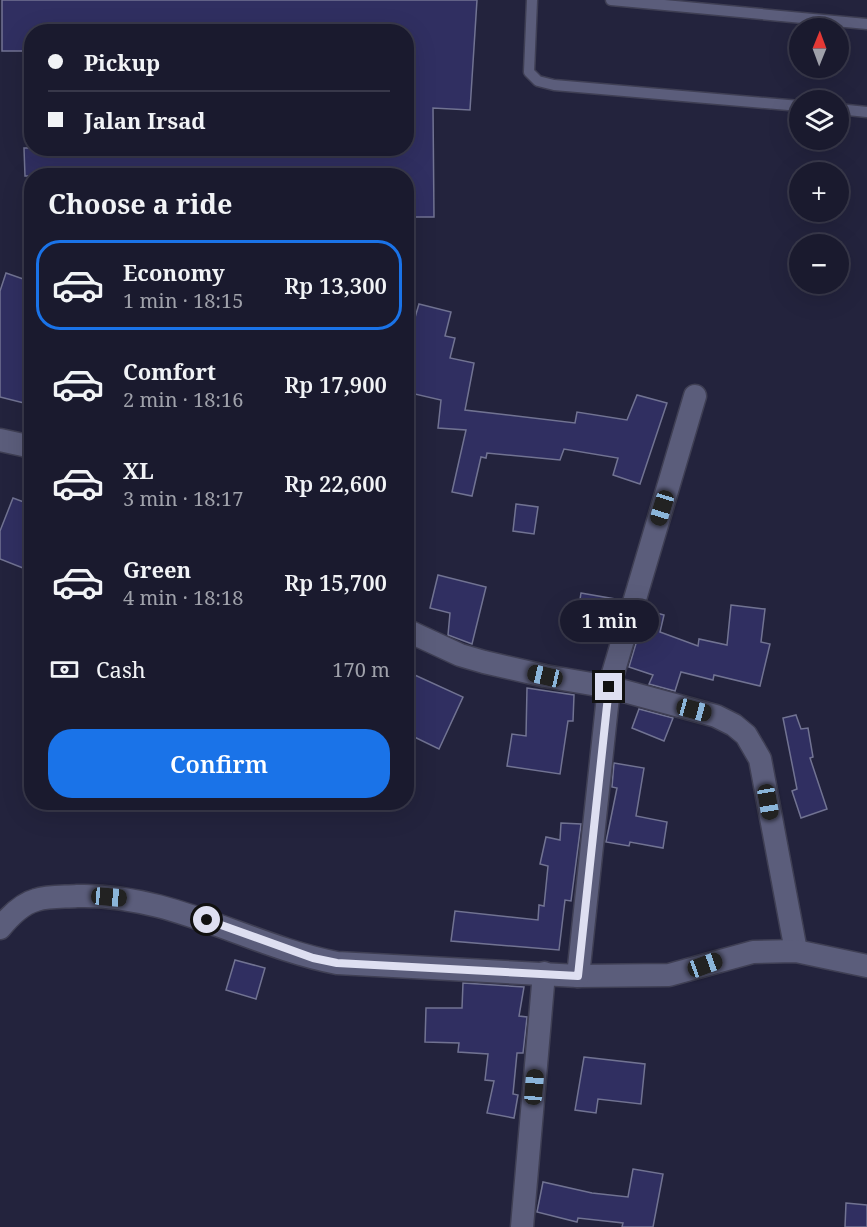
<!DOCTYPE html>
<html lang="en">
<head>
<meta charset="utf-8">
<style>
	body { margin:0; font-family:"Noto Serif",serif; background:#232336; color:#f1f3f6; height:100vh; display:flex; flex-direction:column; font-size:22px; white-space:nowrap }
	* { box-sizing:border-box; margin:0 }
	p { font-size:20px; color:#9fa1aa }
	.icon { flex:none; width:33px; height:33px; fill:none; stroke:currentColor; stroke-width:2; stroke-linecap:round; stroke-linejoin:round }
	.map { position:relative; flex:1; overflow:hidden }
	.panel { position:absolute; left:24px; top:168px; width:390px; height:642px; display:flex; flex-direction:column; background:#1a1a2e; border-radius:24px; box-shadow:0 6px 24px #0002,0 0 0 2px #38384a }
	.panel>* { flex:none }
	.top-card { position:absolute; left:24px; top:24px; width:390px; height:132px; border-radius:24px; box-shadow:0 6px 24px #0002,0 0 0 2px #38384a; display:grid; align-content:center; height:132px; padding:0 24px; background:#1a1a2e }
	.needle { width:39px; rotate:1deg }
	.fabs { position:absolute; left:789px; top:18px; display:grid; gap:12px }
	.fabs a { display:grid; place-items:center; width:60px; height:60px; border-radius:50%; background:#1a1a2e; box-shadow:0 6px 24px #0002,0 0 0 2px #38384a; font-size:30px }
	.end { position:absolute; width:27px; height:27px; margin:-14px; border:8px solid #dedff1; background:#111; box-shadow:0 0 0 3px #111 }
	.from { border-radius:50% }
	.bubble { position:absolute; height:42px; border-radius:21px; background:#1a1a2e; box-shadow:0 6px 24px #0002,0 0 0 2px #38384a; font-size:20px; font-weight:600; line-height:42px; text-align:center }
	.car { position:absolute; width:18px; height:36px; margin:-18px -9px; border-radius:8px; box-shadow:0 0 4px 2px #0007; background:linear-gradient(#222 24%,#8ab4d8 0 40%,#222 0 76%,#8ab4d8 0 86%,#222 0) }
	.top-card b { display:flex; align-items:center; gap:21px; height:57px; font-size:22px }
	.top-card b+b { border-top:2px solid #38384a }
	.top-card i { width:15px; height:15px; background:#f1f3f6 }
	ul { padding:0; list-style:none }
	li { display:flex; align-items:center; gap:18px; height:90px; margin:0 12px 9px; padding:0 12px; border:3px solid transparent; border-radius:24px }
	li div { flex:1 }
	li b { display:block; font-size:22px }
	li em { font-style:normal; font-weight:600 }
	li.current { border-color:#1a73e8 }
	li>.icon { width:54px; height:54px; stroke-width:1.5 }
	h2 { padding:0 24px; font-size:27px; line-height:72px }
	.pay { display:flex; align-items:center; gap:15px; height:66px; padding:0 24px; font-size:22px }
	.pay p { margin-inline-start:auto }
	.primary-button { display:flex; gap:12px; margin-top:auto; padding:12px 24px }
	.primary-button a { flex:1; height:69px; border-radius:24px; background:#1a73e8; color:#fff; font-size:24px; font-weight:600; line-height:69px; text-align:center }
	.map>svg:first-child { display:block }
</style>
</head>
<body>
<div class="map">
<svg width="867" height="1227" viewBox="0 0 867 1227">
	<rect width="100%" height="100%" fill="#23233d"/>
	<g fill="#302f61" stroke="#717392" stroke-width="1.5">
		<path d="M2 0H477L470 110 433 108 434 217H406V176H25L24 148H406V32H32V51H2Z"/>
		<path d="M6 273 32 282V405L0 397V291Z"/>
		<path d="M419 304 451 312 445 336 455 338 450 358 474 363 465 410 575 423 577 412 627 420 637 395 667 403 640 484 613 475 618 458 564 449 560 460 487 453 486 458 481 457 472 496 452 492 466 430 438 428 441 400 406 392V331H411Z"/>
		<path d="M13 498 32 505V547L23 568 0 559V531Z"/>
		<path d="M516 504 538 507 534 534 513 531Z"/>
		<path d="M438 575 486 587 472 644 448 635 450 613 430 608Z"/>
		<path d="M581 593 615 599V603L619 604 608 643 574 638Z"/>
		<path d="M731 605 765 609 761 642 770 644 760 686 714 675 713 680 681 672 675 691 649 684 653 675 629 667 646 610 664 615 660 632 698 646 699 639 727 645Z"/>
		<path d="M406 671 463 697 439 749 406 733Z"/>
		<path d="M527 688 574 695 573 721H568L560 774 507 766 512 734 526 736Z"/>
		<path d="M639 709 673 718 664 741 632 728Z"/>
		<path d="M796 715 801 729 808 728 813 757 810 758 827 809 801 818 792 791 797 789 783 718Z"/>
		<path d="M614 763 644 768 636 816 667 822 663 848 630 842 629 846 606 842 617 788 612 787Z"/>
		<path d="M561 823 581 824 571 901 565 900 559 950 451 941 455 911 538 920 539 905 544 906 548 866 540 864 546 837 560 840Z"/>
		<path d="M235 960 265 968 256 999 226 990Z"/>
		<path d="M463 983 524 987 519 1016 527 1017 523 1053H517L513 1094 518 1095 514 1118 487 1113 494 1081 485 1080 488 1054 458 1052 459 1043 425 1042 426 1008H462Z"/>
		<path d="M584 1057 645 1064 641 1104 598 1099 596 1113 575 1110Z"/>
		<path d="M633 1169 663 1174 653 1227H622L623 1223 578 1218 577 1222 537 1212 543 1182 592 1193 628 1197Z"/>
		<path d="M846 1203 867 1205V1227H845Z"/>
	</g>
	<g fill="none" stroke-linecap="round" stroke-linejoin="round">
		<defs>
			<g id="service">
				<path d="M532 0 529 72 538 81 554 85 800 106"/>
				<path d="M611 0 867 24"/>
				<path d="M838 109 867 112"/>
			</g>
			<g id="minor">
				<path d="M0 440 32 447"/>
				<path d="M406 630 460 655 484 662 545 676 609 687 716 716 734 725 746 735 760 759 796 951"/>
				<path d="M0 928C9 917 21 904 36 900 48 896 64 897 77 896 170 893 249 946 337 963L578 976 669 975 753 952 796 951 867 966"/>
				<path d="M578 976 609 687 695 396"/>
				<path d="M522 1227 544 973"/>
			</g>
		</defs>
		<use href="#service" stroke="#3f3f54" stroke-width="13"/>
		<use href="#minor" stroke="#3f3f54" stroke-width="25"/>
		<use href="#service" stroke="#5b5d7b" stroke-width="10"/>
		<use href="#minor" stroke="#5b5d7b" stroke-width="22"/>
	</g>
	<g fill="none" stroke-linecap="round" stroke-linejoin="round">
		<path stroke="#dedff1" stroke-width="8" d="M207 920 313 958 337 963 578 976 609 687"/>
	</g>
</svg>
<div class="fabs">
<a><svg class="needle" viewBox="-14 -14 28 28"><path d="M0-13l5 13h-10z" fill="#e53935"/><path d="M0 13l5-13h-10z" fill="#9fa1aa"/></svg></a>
<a><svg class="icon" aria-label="layers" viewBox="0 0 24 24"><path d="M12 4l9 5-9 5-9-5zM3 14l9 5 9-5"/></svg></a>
<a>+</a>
<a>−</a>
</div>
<i class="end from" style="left:207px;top:920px"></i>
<i class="end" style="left:609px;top:687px"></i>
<div class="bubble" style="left:560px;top:600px;width:99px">1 min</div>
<i class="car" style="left:662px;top:508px;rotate:197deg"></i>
<i class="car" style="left:545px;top:676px;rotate:283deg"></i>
<i class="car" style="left:694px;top:710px;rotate:105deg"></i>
<i class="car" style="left:768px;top:802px;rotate:170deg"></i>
<i class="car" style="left:109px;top:897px;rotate:95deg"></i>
<i class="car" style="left:705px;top:965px;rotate:70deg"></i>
<i class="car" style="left:534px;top:1087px;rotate:5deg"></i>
<div class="top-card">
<b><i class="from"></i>Pickup</b>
<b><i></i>Jalan Irsad</b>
</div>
<section class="panel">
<h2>Choose a ride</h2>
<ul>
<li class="current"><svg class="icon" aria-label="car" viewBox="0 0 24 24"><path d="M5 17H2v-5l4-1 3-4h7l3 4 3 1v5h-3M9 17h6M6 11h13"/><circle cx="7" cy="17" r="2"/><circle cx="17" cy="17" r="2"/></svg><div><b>Economy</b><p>1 min · 18:15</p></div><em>Rp 13,300</em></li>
<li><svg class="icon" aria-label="car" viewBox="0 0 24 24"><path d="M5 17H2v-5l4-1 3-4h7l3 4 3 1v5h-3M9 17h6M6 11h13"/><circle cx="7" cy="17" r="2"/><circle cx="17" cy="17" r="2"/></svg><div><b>Comfort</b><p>2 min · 18:16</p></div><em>Rp 17,900</em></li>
<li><svg class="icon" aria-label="car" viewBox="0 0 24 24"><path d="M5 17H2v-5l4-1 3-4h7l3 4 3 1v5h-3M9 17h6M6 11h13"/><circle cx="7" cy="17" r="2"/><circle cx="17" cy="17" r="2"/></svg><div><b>XL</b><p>3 min · 18:17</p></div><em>Rp 22,600</em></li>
<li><svg class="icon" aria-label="car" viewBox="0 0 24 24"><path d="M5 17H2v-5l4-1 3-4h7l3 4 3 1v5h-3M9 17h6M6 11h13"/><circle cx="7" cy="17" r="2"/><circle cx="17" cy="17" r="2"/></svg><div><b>Green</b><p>4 min · 18:18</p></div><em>Rp 15,700</em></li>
</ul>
<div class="pay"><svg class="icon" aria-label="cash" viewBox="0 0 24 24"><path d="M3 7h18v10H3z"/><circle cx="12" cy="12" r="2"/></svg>Cash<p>170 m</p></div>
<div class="primary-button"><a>Confirm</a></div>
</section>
</div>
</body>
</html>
